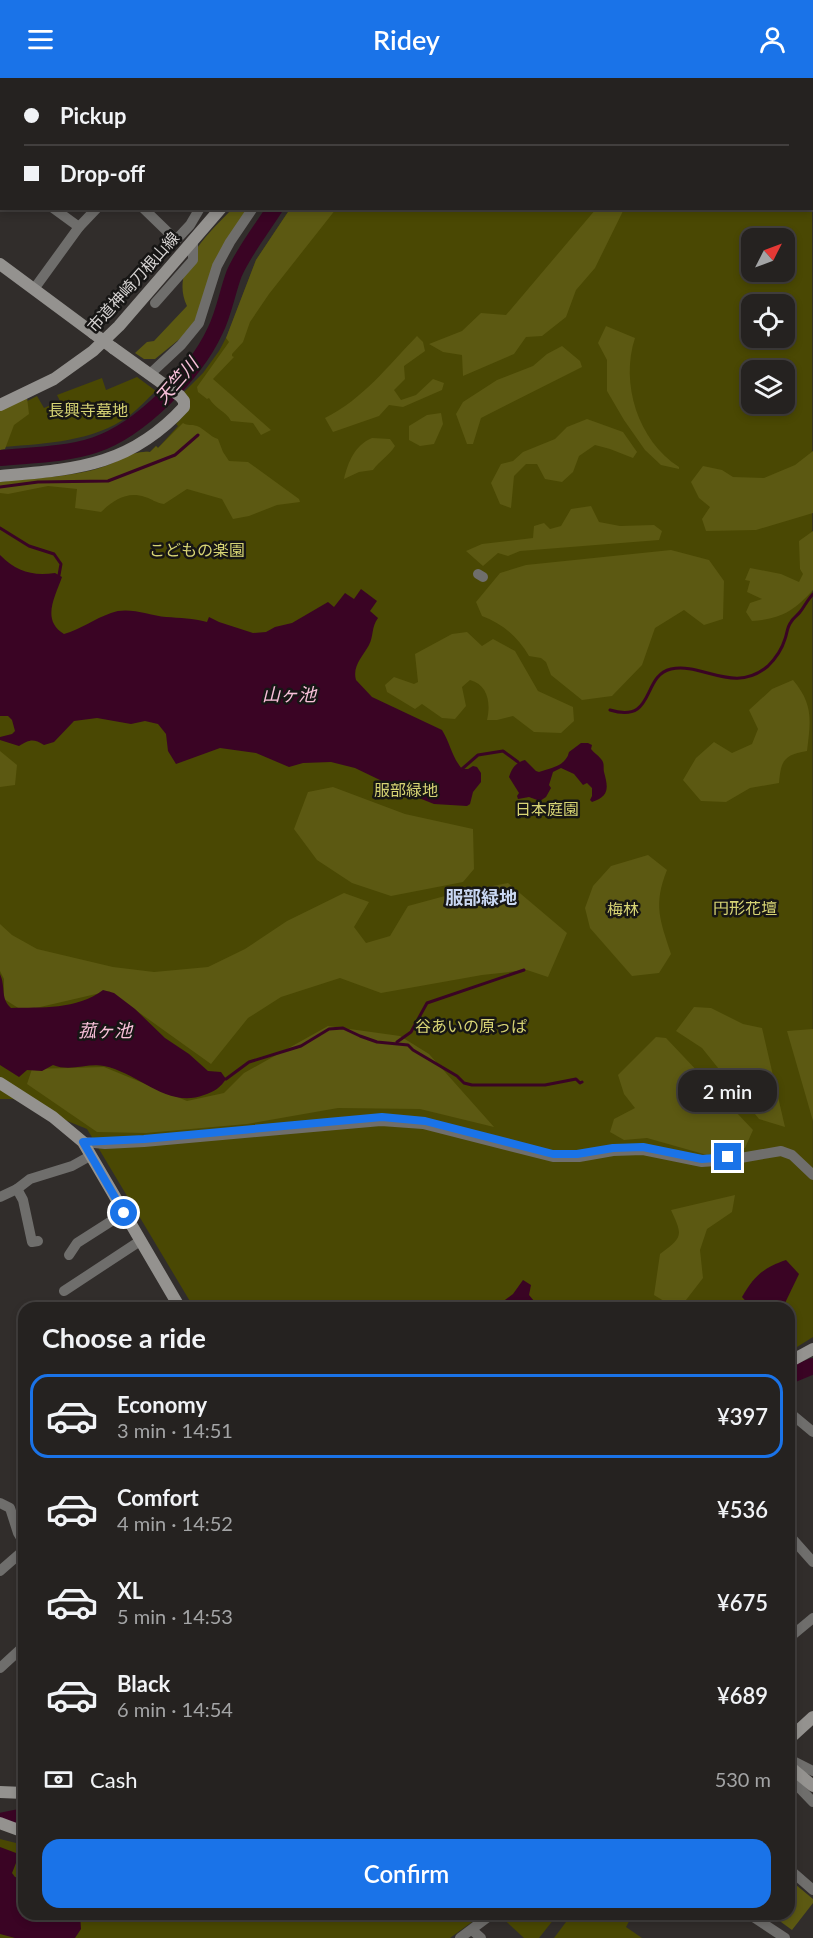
<!DOCTYPE html>
<html lang="en">
<head>
<meta charset="utf-8">
<style>
	body { margin:0; font-family:Lato,"Noto Sans JP",sans-serif; background:#2d2a29; color:#f1f3f6; height:100vh; display:flex; flex-direction:column; font-size:22px; white-space:nowrap }
	* { box-sizing:border-box; margin:0 }
	p { font-size:20px; color:#a3a4a5 }
	.icon { flex:none; width:33px; height:33px; fill:none; stroke:currentColor; stroke-width:2; stroke-linecap:round; stroke-linejoin:round }
	.map { position:relative; flex:1; overflow:hidden }
	.side { position:absolute; left:18px; top:1224px; width:777px; height:618px; display:flex; flex-direction:column; background:#252220; border-radius:18px; box-shadow:0 3px 9px #0003,0 0 0 2px #423f3e }
	.side>* { flex:none }
	.guide { position:absolute; left:0px; top:0px; width:813px; height:132px; box-shadow:0 3px 9px #0003,0 0 0 2px #423f3e; display:grid; align-content:center; height:132px; padding:0 24px; background:#252220 }
	.needle { width:39px; rotate:48deg }
	.buttons { position:absolute; left:741px; top:150px; display:grid; gap:12px }
	.buttons a { display:grid; place-items:center; width:54px; height:54px; border-radius:12px; background:#252220; box-shadow:0 3px 9px #0003,0 0 0 2px #423f3e; font-size:30px }
	.end { position:absolute; width:27px; height:27px; margin:-14px; border:8px solid #1a73e8; background:#fff; box-shadow:0 0 0 3px #fff }
	.from { border-radius:50% }
	.bubble { position:absolute; height:42px; border-radius:18px; background:#252220; box-shadow:0 3px 9px #0003,0 0 0 2px #423f3e; font-size:20px; font-weight:600; line-height:42px; text-align:center }
	.guide b { display:flex; align-items:center; gap:21px; height:57px; font-size:22px }
	.guide b+b { border-top:2px solid #423f3e }
	.guide i { width:15px; height:15px; background:#f1f3f6 }
	ul { padding:0; list-style:none }
	li { display:flex; align-items:center; gap:18px; height:84px; margin:0 12px 9px; padding:0 12px; border:3px solid transparent; border-radius:18px }
	li div { flex:1 }
	li b { display:block; font-size:22px }
	li em { font-style:normal; font-weight:600 }
	li.selected { border-color:#1a73e8 }
	li>.icon { width:54px; height:54px; stroke-width:1.5 }
	h2 { padding:0 24px; font-size:27px; line-height:72px }
	.pay { display:flex; align-items:center; gap:15px; height:66px; padding:0 24px; font-size:22px }
	.pay p { margin-inline-start:auto }
	.primary-button { display:flex; gap:12px; margin-top:auto; padding:12px 24px }
	.primary-button a { flex:1; height:69px; border-radius:18px; background:#1a73e8; color:#fff; font-size:24px; font-weight:600; line-height:69px; text-align:center }
	header { display:flex; justify-content:space-between; align-items:center; height:78px; padding:0 24px; background:#1a73e8; color:#fff; font-size:27px; font-weight:600 }
	.map>svg:first-child { display:block }
</style>
</head>
<body>
<header><svg class="icon" aria-label="menu" viewBox="0 0 24 24"><path d="M4 6h16M4 12h16M4 18h16"/></svg>Ridey<svg class="icon" aria-label="person" viewBox="0 0 24 24"><circle cx="12" cy="8" r="4"/><path d="M4 21q1-7 8-7t8 7"/></svg></header>
<div class="map">
<svg width="813" height="1860" viewBox="0 0 813 1860">
	<rect width="100%" height="100%" fill="#312d2b"/>
	<g fill="#4a4803" fill-rule="evenodd">
		<path d="M524 0H813V67L812 2Z"/>
		<path d="M812 81 813 1259 789 1274V1230H194L87 1051 13 1021H0V404C35 399 73 400 106 388 121 382 134 372 150 374L156 368 158 370 178 348 176 346 188 333 183 315 203 295 219 273 227 258 256 182 290 131 812 130ZM752 160H784V194H752ZM752 226H784V260H752ZM752 292H784V326H752Z"/>
		<path d="M137 299 156 313C147 321 138 331 129 338 92 364 48 365 4 369L2 336 37 318 44 330 60 323 57 317 102 300 106 312Z"/>
		<path d="M0 1761 24 1767V1836H483L450 1860H0Z"/>
		<path d="M498 1836H558L539 1860H524Z"/>
		<path d="M572 1836H633L626 1849 642 1860H554Z"/>
	</g>
	<g fill="#5c5912">
		<path d="M232 131H247L202 231 187 255 155 281H144L135 275 147 264 154 263 187 228C169 191 209 155 232 131Z"/>
		<path d="M290 131H336L269 216 250 244 243 264 232 276V278L234 279 213 301 271 352 261 357 253 345 231 343C226 333 215 331 209 320L207 321 198 314 197 309 229 264 226 260 256 182Z"/>
		<path d="M596 131H616L623 133 595 190 576 212 566 239 542 258 526 259 514 276 463 298 462 277 443 274 429 266 462 253 481 235 506 237Z"/>
		<path d="M606 248 635 260C620 305 638 363 679 389V391L661 387 645 372 624 342 607 313V282L598 265Z"/>
		<path d="M417 258 423 264 425 273 404 288 405 301 394 312 401 322 416 317 433 301 444 305 442 312 403 329 389 327 379 338 333 354 325 340C363 321 388 288 417 258Z"/>
		<path d="M562 268 580 283 582 289 481 340 473 366H467L456 336 463 324 497 302 533 288 547 276Z"/>
		<path d="M27 319 29 336 14 347 5 371 0 372V332Z"/>
		<path d="M441 335 443 346 434 366 420 368 409 362V348L427 337Z"/>
		<path d="M587 341 623 354 637 374 633 380 610 371 595 367 579 378 573 394 562 404 545 401 537 386H526L514 398 511 430 500 426 491 405 501 386 513 383 523 374 555 361 567 349Z"/>
		<path d="M183 345C188 348 191 346 197 348 205 351 209 358 218 361L223 374 229 383 248 384 299 421 300 424 277 427 249 438 233 441 222 421 187 411 164 426C156 425 152 421 145 419 127 413 114 422 101 434L75 430 77 411 48 408 8 416 0 415V404C35 399 73 400 106 388 122 382 134 372 150 374L156 368 158 370Z"/>
		<path d="M372 360 390 361 395 368C389 378 380 382 373 392L359 394 344 401C348 384 355 367 372 360Z"/>
		<path d="M813 373V435L756 452 706 453 702 441 710 429 699 420 691 404 703 388 722 392 733 399 764 400 795 387Z"/>
		<path d="M591 428 599 444 620 448 654 447 662 453 659 462 520 473 508 478 498 475 483 488 466 473 482 466 533 460 534 448 544 445 550 451 561 448 571 431Z"/>
		<path d="M813 453V512C794 533 781 541 752 543L746 534 750 525 762 521 747 514 750 503 745 502 750 490 781 496 799 504 803 496 800 491 799 463Z"/>
		<path d="M671 472 709 482 724 503 723 541 704 547 684 532 655 550 642 587 612 618 582 622 551 597 546 584 541 580 529 578C518 559 503 546 482 538L476 524 500 495 526 487Z"/>
		<path d="M467 554 482 568 493 561 515 573 538 613 573 629 574 643 561 655 534 654 513 638 497 642H487C491 625 488 607 470 602L462 609 466 628 455 641 442 640 422 626 415 631 387 614 385 607 394 599 414 606 418 604 415 576 452 556Z"/>
		<path d="M793 602C813 626 811 641 807 673 784 677 781 682 779 705L750 710 726 724 701 723 683 702 696 680 714 664 732 675 752 666 758 651 749 632 772 611Z"/>
		<path d="M0 673 17 687 15 707 0 709Z"/>
		<path d="M333 709 405 736 473 751 474 791 463 804 391 818 352 805 317 782 294 751 308 714Z"/>
		<path d="M648 777 667 792C653 827 660 842 671 876L659 895 632 898 590 850 585 830 593 808 611 788Z"/>
		<path d="M508 805 567 855 548 899 527 892 482 897 381 915 340 900 281 919 248 940 211 986 109 913 23 933 4 921V901L0 893V846L12 857 37 871 113 889 154 894 208 889 245 871 287 843 344 815 369 824 354 849 366 865 390 858 408 828 456 815Z"/>
		<path d="M694 929 711 930 743 946 762 950 785 1049 759 1041 702 970 676 953Z"/>
		<path d="M328 948 400 958 429 976 494 1049 420 1031 338 1030 247 1046 146 1055 97 1054 27 1006 32 991 104 989 187 1023 224 1015 244 995Z"/>
		<path d="M813 951V1043L787 953Z"/>
		<path d="M656 959 666 960 753 1052 745 1070 707 1077 647 1060 624 1062 610 1054 614 1041 635 1030 624 1016 618 997Z"/>
		<path d="M735 1117 732 1134 707 1151 700 1172 703 1200 686 1222 669 1226 654 1217 660 1176C683 1159 683 1158 671 1132Z"/>
		<path d="M789 1801 813 1821V1825L792 1852 770 1836H789Z"/>
	</g>
	<g fill="#3a0424">
		<path d="M0 477C17 494 32 498 55 495L62 499C55 519 41 542 64 556 81 551 94 541 111 535 127 528 149 537 166 539 180 540 193 540 207 544L209 539 219 544 253 555 266 554 275 549 292 545 328 524 334 529 345 515 354 521 361 511 377 523 370 533 378 540C371 550 374 557 369 567 363 578 352 588 356 602L372 619 442 652C450 665 452 679 462 691H468L473 688 477 689 481 695V704L473 714 470 726 467 728 434 726 409 716 355 690 331 684 303 685 289 689 256 675 220 670 176 686 168 673 166 656 158 646 145 643 131 646 97 640 74 643 54 664 44 667C33 660 29 662 19 668L0 662V659L12 656 15 653 12 642 8 638H0Z"/>
		<path d="M581 665H588L592 667 591 671C594 675 598 677 601 681 605 685 603 690 604 694 608 709 610 718 592 724L590 722 592 718V710L587 705 583 707 574 696 561 690 553 694 549 707 551 710 546 719 540 723 529 719 518 721 517 718 519 715 509 699C512 690 515 685 525 682L536 693 539 694C551 690 566 688 569 674Z"/>
		<path d="M0 896C6 909 0 920 11 930 41 929 77 932 103 912L114 915 135 931 165 960 189 976 208 993 221 994 226 1001C221 1009 214 1014 204 1017 167 1031 139 995 104 988 87 985 70 994 53 987L42 993 27 992 19 999 0 987Z"/>
		<path d="M786 1182 799 1196 785 1225 769 1230H752L742 1219C754 1198 763 1190 786 1182Z"/>
		<path d="M523 1202 531 1207 529 1217 540 1230H494L513 1216Z"/>
		<path d="M0 1769 24 1778V1780L16 1785 12 1795 15 1799 24 1801V1836H80L81 1851 75 1860H15L0 1856Z"/>
	</g>
	<g fill="none" stroke-linecap="round" stroke-linejoin="round">
		<g stroke="#3a0424" stroke-width="3">
			<path d="M0 409 38 404 108 403 175 377 198 357"/>
			<path d="M0 450 29 468 54 476 61 486 59 497"/>
			<path d="M610 632C656 646 641 598 671 591 702 584 734 617 768 588 775 581 782 571 785 561 787 556 787 549 791 544 793 540 797 538 800 534 805 528 807 522 813 516"/>
			<path d="M462 691 478 677 503 673 518 684"/>
			<path d="M397 964 411 954 427 925 524 892"/>
			<path d="M226 1001 249 984 301 968 329 951 343 950 360 958 377 964 408 967 413 972 457 998 464 1005 472 1007H545L576 1001 580 1005 582 1004"/>
		</g>
		<g stroke="#3a0424" stroke-width="16">
			<path d="M376 2 378 0"/>
			<path d="M0 380C31 377 65 377 95 367 140 352 195 296 215 253 224 235 227 215 234 196 244 173 261 152 275 130"/>
			<path d="M789 1298 813 1288"/>
			<path d="M0 1743 24 1738"/>
		</g>
		<g stroke="#6f6e6c" stroke-width="10">
			<path d="M1 0 3 2"/>
			<path d="M108 0 109 2"/>
			<path d="M212 0 214 2"/>
			<path d="M293 2 295 0"/>
			<path d="M0 92 2 93"/>
			<path d="M53 130 79 149"/>
			<path d="M143 130 176 162 190 147 200 130"/>
			<path d="M34 211 79 149 97 130"/>
			<path d="M155 225 193 182V163"/>
			<path d="M150 296 181 267 199 245 217 188 230 164 253 130"/>
			<path d="M478 496 483 499"/>
			<path d="M83 1064 105 1066 144 1064 381 1043 423 1046 553 1079H579L613 1073 643 1072 702 1084 729 1082 781 1073 792 1077 813 1097"/>
			<path d="M17 1111 23 1122 32 1164 38 1163"/>
			<path d="M0 1119 17 1111 30 1101 72 1088 90 1078"/>
			<path d="M69 1177 77 1165 124 1135"/>
			<path d="M64 1213 140 1163"/>
			<path d="M789 1334 813 1354"/>
			<path d="M0 1425 10 1430 18 1455 24 1465"/>
			<path d="M789 1457 813 1484"/>
			<path d="M0 1493 24 1472"/>
			<path d="M789 1560 813 1540"/>
			<path d="M0 1590 24 1568"/>
			<path d="M789 1681 813 1693"/>
			<path d="M789 1699 813 1724"/>
			<path d="M789 1791 813 1812"/>
			<path d="M749 1836 785 1860"/>
			<path d="M472 1852 481 1860"/>
			<path d="M460 1860 492 1836"/>
		</g>
		<g stroke="#94928f" stroke-width="12">
			<path d="M516 0 517 2"/>
			<path d="M343 2 345 0"/>
			<path d="M812 75 813 76"/>
			<path d="M0 186 93 255"/>
			<path d="M0 327 54 301 93 273 119 248 221 130"/>
			<path d="M0 398C75 391 129 389 184 329V323L180 318 113 270"/>
			<path d="M0 1005 53 1039 83 1064 180 1230"/>
			<path d="M789 1284 813 1271"/>
			<path d="M789 1661 813 1639"/>
			<path d="M789 1688 813 1708"/>
			<path d="M0 1714 24 1715"/>
			<path d="M0 1745 24 1754"/>
		</g>
		<path stroke="#94928f" stroke-width="12" d="M93 255 113 270"/>
	</g>
	<g fill="none" stroke-linecap="round" stroke-linejoin="round">
		<path stroke="#1a73e8" stroke-width="8" d="M124 1135 83 1064 144 1061 382 1039 425 1043 553 1076H577L613 1070 643 1069 702 1081 728 1079"/>
	</g>
	<g text-anchor="middle" stroke-width="5" stroke-linejoin="round" paint-order="stroke">
		<g font-size="16" fill="#d7d4d3" stroke="#171615">
			<text transform="translate(133 204) rotate(-48)" y="6">市道神崎刀根山線</text>
		</g>
		<g font-size="16" fill="#d7d474" stroke="#171615">
			<text x="88" y="338">長興寺墓地</text>
			<text x="197" y="478">こどもの楽園</text>
			<text x="406" y="718">服部緑地</text>
			<text x="547" y="737">日本庭園</text>
			<text x="745" y="836">円形花壇</text>
			<text x="623" y="837">梅林</text>
			<text x="471" y="954">谷あいの原っぱ</text>
		</g>
		<g font-size="18" font-style="italic" fill="#f9c1da" stroke="#171615">
			<text transform="translate(177 303) rotate(-49)" y="6">天竺川</text>
			<text x="289" y="623">山ヶ池</text>
			<text x="105" y="959">菰ヶ池</text>
		</g>
		<g font-size="18" font-weight="bold" fill="#cad8f3" stroke="#171615">
			<text x="481" y="826">服部緑地</text>
		</g>
	</g>
</svg>
<div class="buttons">
<a><svg class="needle" viewBox="-14 -14 28 28"><path d="M0-13l5 13h-10z" fill="#e53935"/><path d="M0 13l5-13h-10z" fill="#a3a4a5"/></svg></a>
<a><svg class="icon" aria-label="locate" viewBox="0 0 24 24"><circle cx="12" cy="12" r="6"/><path d="M12 2v4M12 18v4M2 12h4M18 12h4"/></svg></a>
<a><svg class="icon" aria-label="layers" viewBox="0 0 24 24"><path d="M12 4l9 5-9 5-9-5zM3 14l9 5 9-5"/></svg></a>
</div>
<i class="end from" style="left:124px;top:1135px"></i>
<i class="end" style="left:728px;top:1079px"></i>
<div class="bubble" style="left:678px;top:992px;width:99px">2 min</div>
<div class="guide">
<b><i class="from"></i>Pickup</b>
<b><i></i>Drop-off</b>
</div>
<section class="side">
<h2>Choose a ride</h2>
<ul>
<li class="selected"><svg class="icon" aria-label="car" viewBox="0 0 24 24"><path d="M5 17H2v-5l4-1 3-4h7l3 4 3 1v5h-3M9 17h6M6 11h13"/><circle cx="7" cy="17" r="2"/><circle cx="17" cy="17" r="2"/></svg><div><b>Economy</b><p>3 min · 14:51</p></div><em>¥397</em></li>
<li><svg class="icon" aria-label="car" viewBox="0 0 24 24"><path d="M5 17H2v-5l4-1 3-4h7l3 4 3 1v5h-3M9 17h6M6 11h13"/><circle cx="7" cy="17" r="2"/><circle cx="17" cy="17" r="2"/></svg><div><b>Comfort</b><p>4 min · 14:52</p></div><em>¥536</em></li>
<li><svg class="icon" aria-label="car" viewBox="0 0 24 24"><path d="M5 17H2v-5l4-1 3-4h7l3 4 3 1v5h-3M9 17h6M6 11h13"/><circle cx="7" cy="17" r="2"/><circle cx="17" cy="17" r="2"/></svg><div><b>XL</b><p>5 min · 14:53</p></div><em>¥675</em></li>
<li><svg class="icon" aria-label="car" viewBox="0 0 24 24"><path d="M5 17H2v-5l4-1 3-4h7l3 4 3 1v5h-3M9 17h6M6 11h13"/><circle cx="7" cy="17" r="2"/><circle cx="17" cy="17" r="2"/></svg><div><b>Black</b><p>6 min · 14:54</p></div><em>¥689</em></li>
</ul>
<div class="pay"><svg class="icon" aria-label="cash" viewBox="0 0 24 24"><path d="M3 7h18v10H3z"/><circle cx="12" cy="12" r="2"/></svg>Cash<p>530 m</p></div>
<div class="primary-button"><a>Confirm</a></div>
</section>
</div>
</body>
</html>
